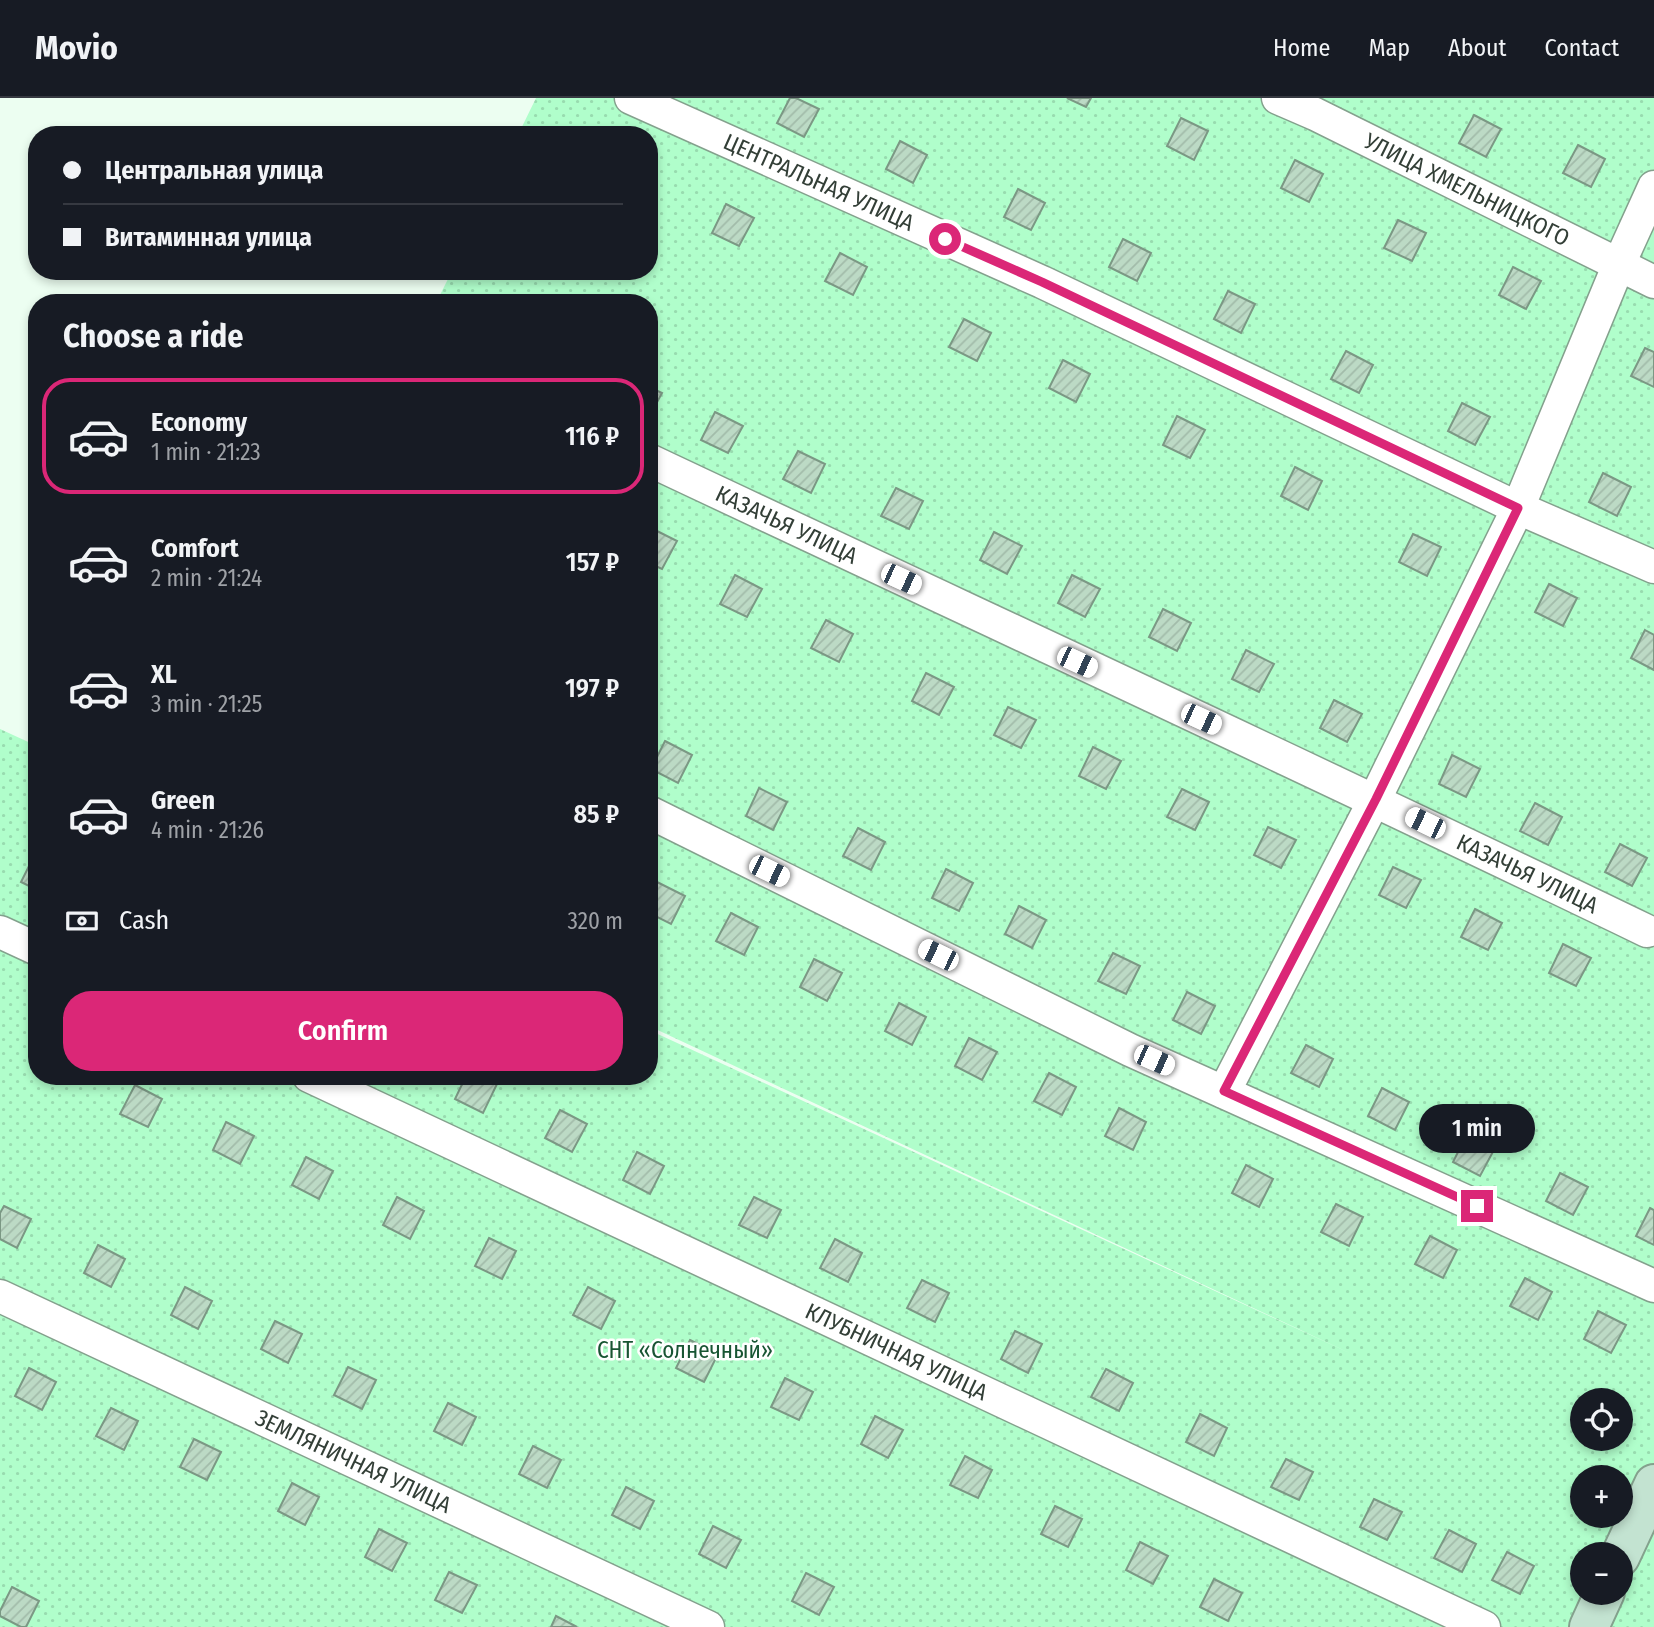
<!DOCTYPE html>
<html lang="en">
<head>
<meta charset="utf-8">
<style>
	body { margin:0; font-family:"Fira Sans Condensed",sans-serif; background:#242831; color:#f1f3f6; height:100vh; display:flex; flex-direction:column; font-size:26px; white-space:nowrap }
	* { box-sizing:border-box; margin:0 }
	p { font-size:23px; color:#9ea1a6 }
	.icon { flex:none; width:38px; height:38px; fill:none; stroke:currentColor; stroke-width:2; stroke-linecap:round; stroke-linejoin:round }
	.map { position:relative; flex:1; overflow:hidden }
	.drawer { position:absolute; left:28px; top:196px; width:630px; height:791px; display:flex; flex-direction:column; background:#171b24; border-radius:28px; box-shadow:0 4px 10px #0003 }
	.drawer>* { flex:none }
	.hud { position:absolute; left:28px; top:28px; width:630px; height:154px; border-radius:28px; box-shadow:0 4px 10px #0003; display:grid; align-content:center; height:154px; padding:0 35px; background:#171b24 }
	.buttons { position:absolute; left:1570px; top:1290px; display:grid; gap:14px }
	.buttons a { display:grid; place-items:center; width:63px; height:63px; border-radius:50%; background:#171b24; box-shadow:0 4px 10px #0003; font-size:35px }
	.end { position:absolute; width:32px; height:32px; margin:-16px; border:9px solid #db2777; background:#fff; box-shadow:0 0 0 4px #fff }
	.from { border-radius:50% }
	.bubble { position:absolute; height:49px; border-radius:24px; background:#171b24; box-shadow:0 4px 10px #0003; font-size:23px; font-weight:600; line-height:49px; text-align:center }
	.car { position:absolute; width:21px; height:42px; margin:-21px -10px; border-radius:9px; box-shadow:0 0 5px 2px #0007; background:linear-gradient(#fff 24%,#345 0 40%,#fff 0 76%,#345 0 86%,#fff 0) }
	.hud b { display:flex; align-items:center; gap:24px; height:66px; font-size:26px }
	.hud b+b { border-top:2px solid #363941 }
	.hud i { width:18px; height:18px; background:#f1f3f6 }
	ul { padding:0; list-style:none }
	li { display:flex; align-items:center; gap:21px; height:116px; margin:0 14px 10px; padding:0 21px; border:4px solid transparent; border-radius:28px }
	li div { flex:1 }
	li b { display:block; font-size:26px }
	li em { font-style:normal; font-weight:600 }
	li.active { border-color:#db2777 }
	li>.icon { width:63px; height:63px; stroke-width:1.5 }
	h2 { padding:0 35px; font-size:32px; line-height:84px }
	.pay { display:flex; align-items:center; gap:18px; height:77px; padding:0 35px; font-size:26px }
	.pay p { margin-inline-start:auto }
	.action { display:flex; gap:14px; margin-top:auto; padding:14px 35px }
	.action a { flex:1; height:80px; border-radius:28px; background:#db2777; color:#fff; font-size:28px; font-weight:600; line-height:80px; text-align:center }
	header { display:flex; align-items:center; gap:42px; box-sizing:border-box; height:98px; padding:0 35px; background:#171b24; border-bottom:2px solid #363941 }
	header strong { font-size:33px }
	nav { display:flex; gap:38px; margin-inline-start:auto; font-size:24px }
	.map>svg:first-child { display:block }
</style>
</head>
<body>
<header>
<strong>Movio</strong>
<nav><a>Home</a><a>Map</a><a>About</a><a>Contact</a></nav>
</header>
<div class="map">
<svg width="1654" height="1529" viewBox="0 0 1654 1529">
	<defs>
		<pattern id="garden-dots" width="8" height="8" patternUnits="userSpaceOnUse" patternTransform="scale(1.75)"><rect width="8" height="8" fill="#b0fecb"/><path d="M2 2h.1M6 6h.1" fill="none" stroke="#98dbaf" stroke-width="1.8" stroke-linecap="round"/></pattern>
		<pattern id="building-hatch" width="6" height="6" patternUnits="userSpaceOnUse" patternTransform="scale(1.75)"><rect width="6" height="6" fill="#bcdac5"/><path d="M-1 1l2-2M0 6l6-6M5 7l2-2" fill="none" stroke="#a2bcaa"/></pattern>
	</defs>
	<rect width="100%" height="100%" fill="#ecfef1"/>
	<path fill="url(#garden-dots)" fill-rule="evenodd" d="M536 0H1654V1529H0V631L37 648V978H649V932L1354 1257 649 928V205H436L452 173H649V37H518ZM1582 1302H1620V1340H1582ZM1582 1379H1620V1418H1582ZM1582 1456H1620V1494H1582Z"/>
	<g fill="url(#building-hatch)" stroke="#7b9884" stroke-width="2">
		<path d="M790 0H796L819 11 804 39 777 25Z"/>
		<path d="M1067 0H1091L1086 9Z"/>
		<path d="M1474 17 1501 31 1486 59 1459 45Z"/>
		<path d="M1181 20 1208 33 1194 62 1167 48Z"/>
		<path d="M900 43 927 57 913 85 886 71Z"/>
		<path d="M1578 47 1605 61 1591 89 1563 75Z"/>
		<path d="M1295 62 1323 76 1309 104 1281 90Z"/>
		<path d="M1018 91 1045 105 1031 132 1004 119Z"/>
		<path d="M726 106 754 120 739 148 712 135Z"/>
		<path d="M1398 122 1426 135 1412 163 1384 150Z"/>
		<path d="M1123 141 1151 155 1137 183 1109 169Z"/>
		<path d="M840 155 867 169 853 197 825 183Z"/>
		<path d="M1513 169 1541 183 1526 211 1499 197Z"/>
		<path d="M1228 193 1255 206 1241 235 1214 221Z"/>
		<path d="M964 221 991 235 977 263 949 249Z"/>
		<path d="M1645 250 1654 254V289L1631 278Z"/>
		<path d="M1346 253 1373 267 1359 295 1331 281Z"/>
		<path d="M1063 262 1090 276 1076 304 1049 290Z"/>
		<path d="M649 289 662 295 649 319Z"/>
		<path d="M1462 305 1490 319 1475 347 1448 333Z"/>
		<path d="M715 314 743 328 728 355 701 342Z"/>
		<path d="M1177 318 1205 332 1190 360 1163 347Z"/>
		<path d="M798 353 825 366 811 395 783 381Z"/>
		<path d="M1295 369 1322 383 1308 412 1281 398Z"/>
		<path d="M1603 375 1631 389 1617 418 1589 404Z"/>
		<path d="M896 390 923 403 909 431 881 418Z"/>
		<path d="M649 429 677 443 662 471 649 465Z"/>
		<path d="M994 434 1022 448 1007 476 980 462Z"/>
		<path d="M1413 436 1441 449 1427 478 1399 464Z"/>
		<path d="M735 477 762 491 747 519 720 506Z"/>
		<path d="M1072 477 1100 491 1085 519 1058 505Z"/>
		<path d="M1549 486 1577 500 1563 528 1535 514Z"/>
		<path d="M1163 511 1191 525 1177 553 1149 539Z"/>
		<path d="M826 522 853 536 839 564 811 550Z"/>
		<path d="M1645 532 1654 537V572L1631 560Z"/>
		<path d="M1246 552 1274 566 1259 594 1232 581Z"/>
		<path d="M926 575 954 589 939 617 912 603Z"/>
		<path d="M1334 602 1362 616 1347 644 1320 630Z"/>
		<path d="M1008 609 1036 622 1021 650 994 637Z"/>
		<path d="M665 643 692 657 678 685 651 671Z"/>
		<path d="M1093 649 1121 663 1106 691 1079 678Z"/>
		<path d="M1452 657 1480 671 1466 699 1439 686Z"/>
		<path d="M759 690 787 704 773 732 746 718Z"/>
		<path d="M1182 691 1209 704 1195 732 1167 719Z"/>
		<path d="M1535 705 1562 719 1548 747 1520 733Z"/>
		<path d="M1268 729 1296 742 1281 770 1254 757Z"/>
		<path d="M858 730 885 744 871 772 843 758Z"/>
		<path d="M1620 746 1647 760 1632 788 1605 774Z"/>
		<path d="M35 756H37V792L21 784Z"/>
		<path d="M1393 769 1421 782 1406 810 1379 797Z"/>
		<path d="M946 771 973 785 959 813 932 800Z"/>
		<path d="M657 784 685 798 671 826 649 815V801Z"/>
		<path d="M1019 808 1046 822 1032 850 1005 836Z"/>
		<path d="M1475 811 1502 825 1488 852 1461 839Z"/>
		<path d="M731 815 758 829 744 857 716 843Z"/>
		<path d="M1563 846 1591 860 1576 888 1549 875Z"/>
		<path d="M1113 855 1140 868 1126 896 1098 883Z"/>
		<path d="M814 861 842 875 827 903 800 889Z"/>
		<path d="M1187 894 1215 908 1201 936 1173 922Z"/>
		<path d="M899 905 926 919 912 947 885 933Z"/>
		<path d="M969 940 997 954 982 982 955 968Z"/>
		<path d="M1306 947 1333 961 1319 989 1291 975Z"/>
		<path d="M1049 975 1076 989 1062 1017 1034 1003Z"/>
		<path d="M54 978H71L68 985Z"/>
		<path d="M466 978H481L497 986 483 1015 455 1001Z"/>
		<path d="M135 987 162 1001 148 1029 120 1016Z"/>
		<path d="M1382 990 1409 1004 1395 1032 1368 1018Z"/>
		<path d="M1119 1010 1146 1024 1133 1052 1105 1038Z"/>
		<path d="M560 1012 587 1026 572 1054 545 1040Z"/>
		<path d="M226 1024 254 1038 240 1066 213 1052Z"/>
		<path d="M1467 1036 1495 1050 1480 1078 1453 1064Z"/>
		<path d="M637 1054 664 1068 650 1096 623 1082Z"/>
		<path d="M306 1059 333 1073 319 1101 292 1087Z"/>
		<path d="M1246 1067 1273 1081 1259 1109 1232 1095Z"/>
		<path d="M1560 1075 1588 1089 1573 1117 1546 1103Z"/>
		<path d="M397 1099 424 1113 410 1141 383 1127Z"/>
		<path d="M754 1099 781 1112 767 1140 739 1127Z"/>
		<path d="M1336 1106 1363 1119 1349 1148 1321 1134Z"/>
		<path d="M4 1108 31 1121 17 1150 0 1141V1115Z"/>
		<path d="M1650 1110 1654 1112V1147L1636 1138Z"/>
		<path d="M1430 1138 1457 1152 1443 1180 1415 1166Z"/>
		<path d="M489 1140 516 1153 502 1181 475 1168Z"/>
		<path d="M835 1141 862 1155 848 1184 820 1170Z"/>
		<path d="M98 1147 125 1161 111 1189 84 1175Z"/>
		<path d="M1525 1180 1552 1194 1538 1222 1510 1208Z"/>
		<path d="M922 1182 949 1195 935 1224 907 1210Z"/>
		<path d="M185 1189 212 1203 198 1231 171 1217Z"/>
		<path d="M588 1189 615 1203 601 1231 573 1217Z"/>
		<path d="M1598 1213 1626 1227 1611 1255 1584 1241Z"/>
		<path d="M275 1223 302 1236 288 1265 261 1251Z"/>
		<path d="M1015 1233 1042 1246 1028 1275 1001 1261Z"/>
		<path d="M690 1242 718 1256 704 1284 676 1270Z"/>
		<path d="M348 1269 376 1282 362 1311 334 1297Z"/>
		<path d="M29 1270 56 1284 42 1312 15 1298Z"/>
		<path d="M1106 1271 1133 1285 1119 1313 1091 1299Z"/>
		<path d="M785 1280 813 1294 799 1322 771 1309Z"/>
		<path d="M448 1305 476 1319 462 1347 434 1333Z"/>
		<path d="M111 1310 138 1323 124 1352 96 1338Z"/>
		<path d="M1200 1316 1227 1330 1214 1358 1186 1344Z"/>
		<path d="M875 1318 903 1332 888 1360 861 1346Z"/>
		<path d="M194 1341 221 1354 207 1382 180 1369Z"/>
		<path d="M533 1348 561 1362 547 1390 519 1376Z"/>
		<path d="M965 1358 992 1372 978 1400 950 1387Z"/>
		<path d="M1286 1361 1313 1374 1299 1402 1271 1389Z"/>
		<path d="M292 1385 319 1399 305 1427 278 1413Z"/>
		<path d="M626 1389 654 1403 640 1431 612 1417Z"/>
		<path d="M1374 1401 1402 1414 1387 1442 1360 1429Z"/>
		<path d="M1055 1408 1082 1421 1068 1449 1041 1436Z"/>
		<path d="M713 1428 741 1442 726 1470 699 1456Z"/>
		<path d="M379 1431 407 1445 392 1473 365 1459Z"/>
		<path d="M1449 1432 1476 1446 1462 1474 1434 1460Z"/>
		<path d="M1140 1444 1168 1458 1153 1486 1126 1472Z"/>
		<path d="M1507 1454 1534 1468 1520 1496 1492 1482Z"/>
		<path d="M449 1474 477 1487 462 1515 435 1502Z"/>
		<path d="M806 1475 834 1489 819 1517 792 1503Z"/>
		<path d="M1214 1481 1242 1495 1228 1523 1200 1509Z"/>
		<path d="M12 1489 39 1503 26 1529H21L0 1518V1513Z"/>
		<path d="M556 1518 577 1529H551Z"/>
	</g>
	<g fill="none" stroke-linecap="round" stroke-linejoin="round">
		<defs>
			<g id="street">
				<path id="s1" d="M631 0 1042 184 1518 410 1654 469"/>
				<path id="s2" d="M1278 0 1315 16 1654 184"/>
				<path id="s3" d="M649 362C982 519 1316 673 1647 833"/>
				<path d="M649 714 1130 952 1654 1188"/>
				<path d="M0 834 37 851"/>
				<path id="s4" d="M309 978 1484 1529"/>
				<path d="M1224 994 1375 701 1518 410 1619 166 1654 89"/>
				<path id="s5" d="M0 1198 708 1529"/>
			</g>
			<g id="secondary">
				<path d="M1620 1459 1654 1386"/>
				<path d="M1589 1529 1605 1494"/>
			</g>
		</defs>
		<use href="#street" stroke="#84a18d" stroke-width="35"/>
		<use href="#secondary" stroke="#84a18d" stroke-width="42"/>
		<use href="#street" stroke="#fff" stroke-width="32"/>
		<use href="#secondary" stroke="#c3e3d1" stroke-width="38"/>
	</g>
	<g fill="none" stroke-linecap="round" stroke-linejoin="round">
		<path stroke="#db2777" stroke-width="9" d="M945 141 1042 184 1518 410 1376 701 1224 993 1477 1108"/>
	</g>
	<g text-anchor="middle" stroke-width="5" stroke-linejoin="round" paint-order="stroke">
		<g font-size="23" fill="#333f37" stroke="#fff">
			<text dy="8" stroke="none"><textPath href="#s1" startOffset="206">ЦЕНТРАЛЬНАЯ УЛИЦА</textPath></text>
			<text dy="8" stroke="none"><textPath href="#s2" startOffset="210">УЛИЦА ХМЕЛЬНИЦКОГО</textPath></text>
			<text dy="8" stroke="none"><textPath href="#s3" startOffset="152">КАЗАЧЬЯ УЛИЦА</textPath></text>
			<text dy="8" stroke="none"><textPath href="#s3" startOffset="971">КАЗАЧЬЯ УЛИЦА</textPath></text>
			<text dy="8" stroke="none"><textPath href="#s4" startOffset="649">КЛУБНИЧНАЯ УЛИЦА</textPath></text>
			<text dy="8" stroke="none"><textPath href="#s5" startOffset="390">ЗЕМЛЯНИЧНАЯ УЛИЦА</textPath></text>
		</g>
		<g font-size="23" fill="#185533" stroke="#fff">
			<text x="685" y="1260">СНТ «Солнечный»</text>
		</g>
	</g>
</svg>
<div class="buttons">
<a><svg class="icon" aria-label="locate" viewBox="0 0 24 24"><circle cx="12" cy="12" r="6"/><path d="M12 2v4M12 18v4M2 12h4M18 12h4"/></svg></a>
<a>+</a>
<a>−</a>
</div>
<i class="end from" style="left:945px;top:141px"></i>
<i class="end" style="left:1477px;top:1108px"></i>
<div class="bubble" style="left:1419px;top:1006px;width:116px">1 min</div>
<i class="car" style="left:901px;top:481px;rotate:115deg"></i>
<i class="car" style="left:1077px;top:564px;rotate:115deg"></i>
<i class="car" style="left:1201px;top:621px;rotate:115deg"></i>
<i class="car" style="left:1425px;top:725px;rotate:296deg"></i>
<i class="car" style="left:769px;top:773px;rotate:116deg"></i>
<i class="car" style="left:938px;top:857px;rotate:296deg"></i>
<i class="car" style="left:1154px;top:962px;rotate:114deg"></i>
<div class="hud">
<b><i class="from"></i>Центральная улица</b>
<b><i></i>Витаминная улица</b>
</div>
<section class="drawer">
<h2>Choose a ride</h2>
<ul>
<li class="active"><svg class="icon" aria-label="car" viewBox="0 0 24 24"><path d="M5 17H2v-5l4-1 3-4h7l3 4 3 1v5h-3M9 17h6M6 11h13"/><circle cx="7" cy="17" r="2"/><circle cx="17" cy="17" r="2"/></svg><div><b>Economy</b><p>1 min · 21:23</p></div><em>116 ₽</em></li>
<li><svg class="icon" aria-label="car" viewBox="0 0 24 24"><path d="M5 17H2v-5l4-1 3-4h7l3 4 3 1v5h-3M9 17h6M6 11h13"/><circle cx="7" cy="17" r="2"/><circle cx="17" cy="17" r="2"/></svg><div><b>Comfort</b><p>2 min · 21:24</p></div><em>157 ₽</em></li>
<li><svg class="icon" aria-label="car" viewBox="0 0 24 24"><path d="M5 17H2v-5l4-1 3-4h7l3 4 3 1v5h-3M9 17h6M6 11h13"/><circle cx="7" cy="17" r="2"/><circle cx="17" cy="17" r="2"/></svg><div><b>XL</b><p>3 min · 21:25</p></div><em>197 ₽</em></li>
<li><svg class="icon" aria-label="car" viewBox="0 0 24 24"><path d="M5 17H2v-5l4-1 3-4h7l3 4 3 1v5h-3M9 17h6M6 11h13"/><circle cx="7" cy="17" r="2"/><circle cx="17" cy="17" r="2"/></svg><div><b>Green</b><p>4 min · 21:26</p></div><em>85 ₽</em></li>
</ul>
<div class="pay"><svg class="icon" aria-label="cash" viewBox="0 0 24 24"><path d="M3 7h18v10H3z"/><circle cx="12" cy="12" r="2"/></svg>Cash<p>320 m</p></div>
<div class="action"><a>Confirm</a></div>
</section>
</div>
</body>
</html>
